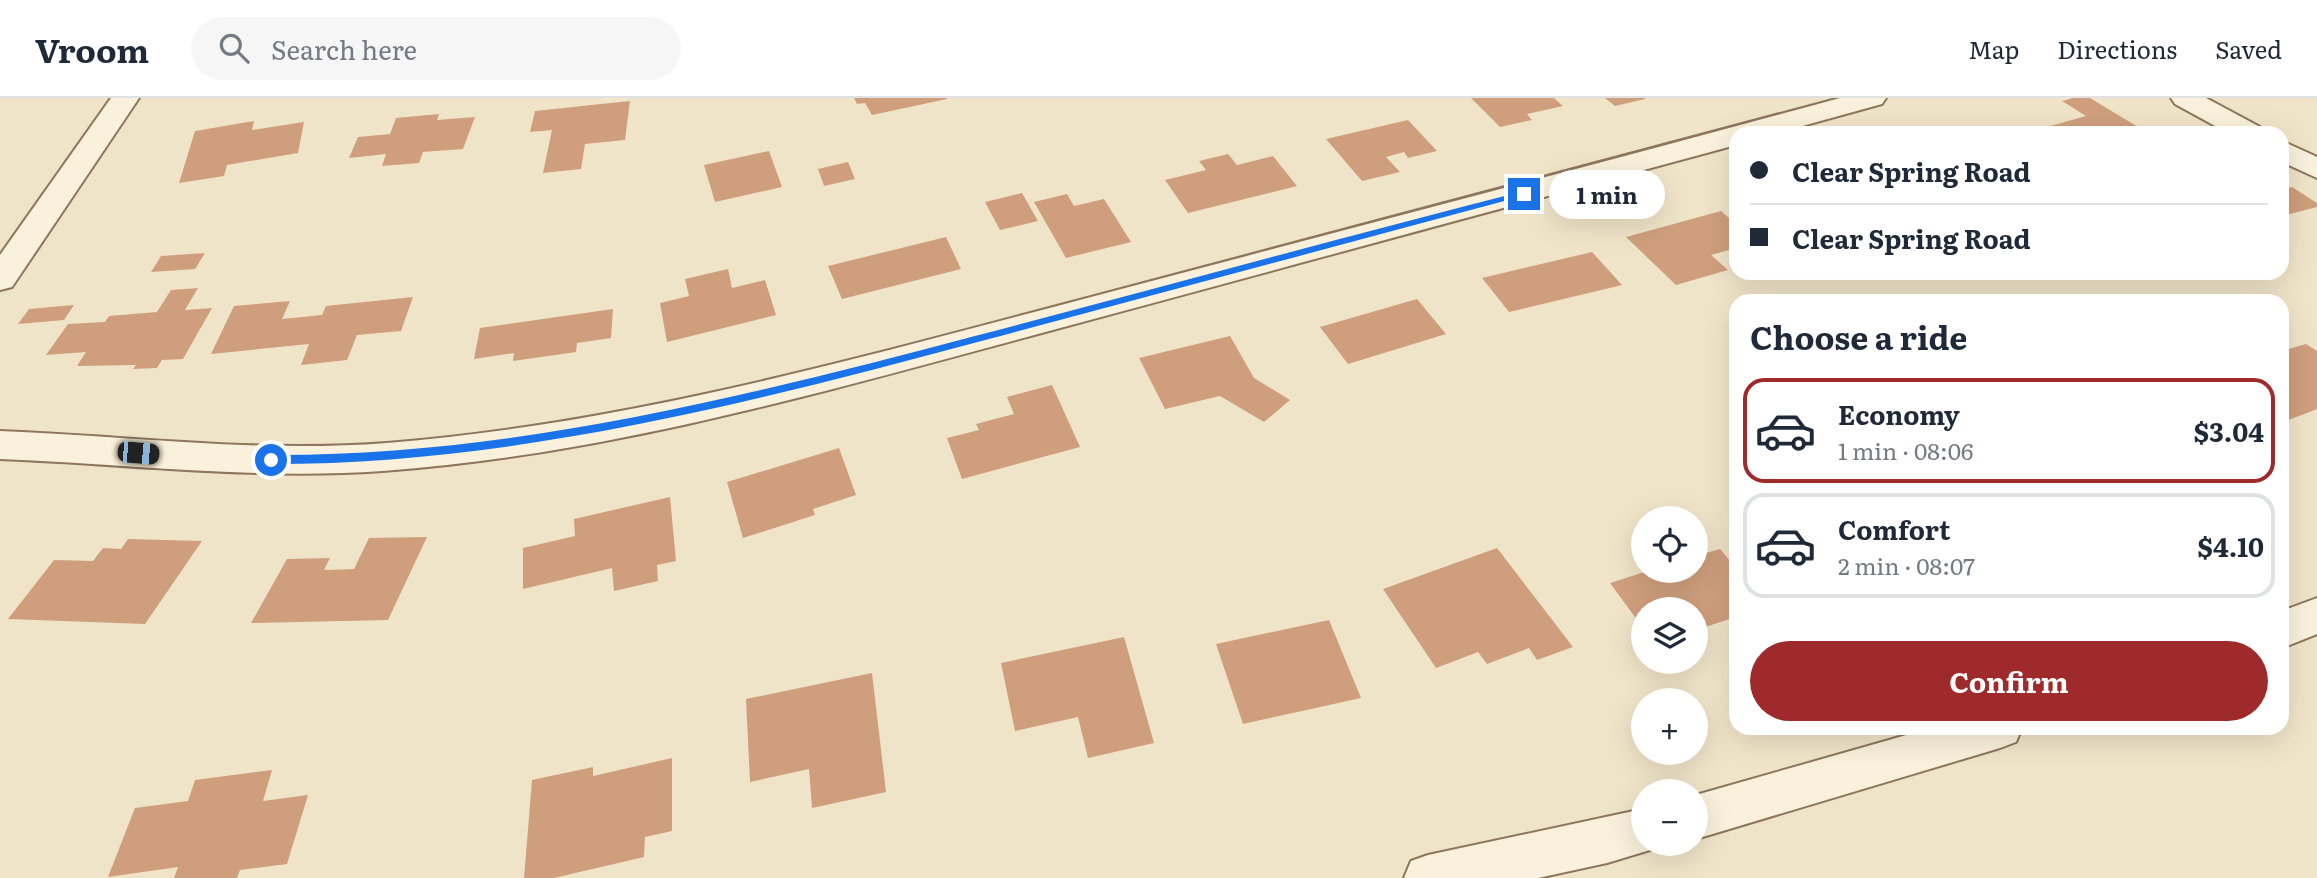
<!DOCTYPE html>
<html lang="en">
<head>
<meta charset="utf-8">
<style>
	body { margin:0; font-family:Literata,serif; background:#f6f6f7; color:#1f2937; height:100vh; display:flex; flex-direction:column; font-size:26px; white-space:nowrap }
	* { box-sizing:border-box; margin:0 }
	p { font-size:23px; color:#747a83 }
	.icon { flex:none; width:38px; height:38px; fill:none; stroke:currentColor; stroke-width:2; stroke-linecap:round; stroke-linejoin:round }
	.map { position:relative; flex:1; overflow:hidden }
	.drawer { position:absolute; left:1729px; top:196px; width:560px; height:441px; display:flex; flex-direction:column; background:#fff; border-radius:21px; box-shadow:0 7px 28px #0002 }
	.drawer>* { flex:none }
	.guide { position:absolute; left:1729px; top:28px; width:560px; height:154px; border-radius:21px; box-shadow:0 7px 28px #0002; display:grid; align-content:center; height:154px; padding:0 21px; background:#fff }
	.tools { position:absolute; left:1631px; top:408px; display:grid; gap:14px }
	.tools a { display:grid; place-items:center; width:77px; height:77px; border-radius:50%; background:#fff; box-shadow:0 7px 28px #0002; font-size:35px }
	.end { position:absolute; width:32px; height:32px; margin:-16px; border:9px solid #1a73e8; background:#fff; box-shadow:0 0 0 4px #fff }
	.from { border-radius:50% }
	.bubble { position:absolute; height:49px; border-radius:24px; background:#fff; box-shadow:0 7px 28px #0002; font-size:23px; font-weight:700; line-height:49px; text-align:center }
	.car { position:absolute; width:21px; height:42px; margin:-21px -10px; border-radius:9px; box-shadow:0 0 5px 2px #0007; background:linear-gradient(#222 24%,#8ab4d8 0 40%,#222 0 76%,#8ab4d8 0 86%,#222 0) }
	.guide b { display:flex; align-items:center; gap:24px; height:66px; font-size:26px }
	.guide b+b { border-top:2px solid #e0e1e3 }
	.guide i { width:18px; height:18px; background:#1f2937 }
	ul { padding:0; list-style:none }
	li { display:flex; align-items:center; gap:21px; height:105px; margin:0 14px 10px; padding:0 7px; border:4px solid #e0e1e3; border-radius:21px }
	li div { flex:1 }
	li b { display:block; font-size:26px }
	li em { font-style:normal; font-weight:700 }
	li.selected { border-color:#9e2a2b }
	li>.icon { width:63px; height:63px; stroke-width:1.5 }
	h2 { padding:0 21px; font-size:32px; line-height:84px }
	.cta { display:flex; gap:14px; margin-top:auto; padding:14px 21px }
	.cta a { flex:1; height:80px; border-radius:42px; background:#9e2a2b; color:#fff; font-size:28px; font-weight:700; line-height:80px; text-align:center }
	header { display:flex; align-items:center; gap:42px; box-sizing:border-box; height:98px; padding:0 35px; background:#fff; border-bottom:2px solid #e0e1e3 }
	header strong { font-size:33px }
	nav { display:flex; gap:38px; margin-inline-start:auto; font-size:24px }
	.search { width:490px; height:63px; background:#f6f6f7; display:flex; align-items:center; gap:18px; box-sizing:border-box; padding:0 24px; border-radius:38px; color:#747a83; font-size:26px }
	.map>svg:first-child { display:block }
</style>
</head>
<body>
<header>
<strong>Vroom</strong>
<div class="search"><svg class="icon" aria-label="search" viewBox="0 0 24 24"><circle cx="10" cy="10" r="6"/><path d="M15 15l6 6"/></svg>Search here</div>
<nav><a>Map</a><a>Directions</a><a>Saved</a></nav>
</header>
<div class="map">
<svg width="2317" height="780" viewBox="0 0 2317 780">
	<rect width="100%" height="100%" fill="#f0e4c8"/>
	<g fill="#cf9f7d">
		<path d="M854 0H947V1L872 17 865 5 857 6Z"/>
		<path d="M1471 0H1554L1563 8 1527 16 1532 22 1500 29Z"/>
		<path d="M1605 0H1645V1L1615 8Z"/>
		<path d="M2073 0H2090L2148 35H2057L2047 29 2086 18 2062 3Z"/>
		<path d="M630 3 625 42 585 46 581 71 543 75 552 32 530 34 535 13Z"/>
		<path d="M439 16 437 22 475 19 463 51 423 54 419 65 382 68 386 56 349 60 358 39 390 36 396 20Z"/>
		<path d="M1408 22 1437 53 1408 60 1404 54 1386 59 1400 74 1362 83 1326 41Z"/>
		<path d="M254 23 252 32 304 24 298 55 227 67 224 78 179 85 195 33Z"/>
		<path d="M769 53 782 89 715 104 704 67Z"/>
		<path d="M1228 56 1237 67 1273 58 1297 88 1188 115 1165 82 1206 72 1199 63Z"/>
		<path d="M848 64 855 81 824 88 818 71Z"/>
		<path d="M2292 89 2317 105V109L2282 118V92Z"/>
		<path d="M1022 95 1038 123 1000 132 985 104Z"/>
		<path d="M1067 96 1074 108 1104 101 1131 144 1066 160 1034 104Z"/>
		<path d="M1721 113 1736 126V150L1711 157 1728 172 1676 187 1626 139Z"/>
		<path d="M946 139 961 171 842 201 828 168Z"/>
		<path d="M1592 154 1622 187 1509 214 1482 180Z"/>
		<path d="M205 155 195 171 151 174 161 158Z"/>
		<path d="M728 171 732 190 765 182 776 217 667 244 660 205 689 198 685 181Z"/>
		<path d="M198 190 185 212 212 210 183 261 162 262 157 270 133 271 136 267 77 268 86 254 46 257 68 226 105 224 109 218 157 214 171 192Z"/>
		<path d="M413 199 401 233 357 237 347 262 301 267 309 246 211 256 234 208 290 203 282 221 322 217 326 208Z"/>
		<path d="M1417 201 1446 236 1348 266 1320 229Z"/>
		<path d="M74 207 64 222 18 226 29 211Z"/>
		<path d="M613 211 611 240 577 245 576 254 513 263 514 255 474 261 480 230Z"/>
		<path d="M1230 238 1254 280 1290 302 1264 324 1220 298 1165 311 1139 260Z"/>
		<path d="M2306 246 2317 253V311L2286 323 2282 320V253Z"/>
		<path d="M1052 287 1080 349 962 381 947 340 979 332 976 326 1014 316 1007 299Z"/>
		<path d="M839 350 856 397 813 411 815 417 743 440 727 384Z"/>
		<path d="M670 399 676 463 657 467 658 483 614 493 612 470 523 491V450L575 438 574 421Z"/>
		<path d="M427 439 388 522 251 525 287 461 330 460 324 472 354 471 369 440Z"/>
		<path d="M128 441 202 443 145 526 8 521 54 462 93 463 103 450 121 451Z"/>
		<path d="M1497 450 1573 549 1537 562 1529 550 1487 566 1478 554 1436 570 1383 491Z"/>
		<path d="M1720 451 1736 470V519L1696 532V511H1643V530L1610 485 1651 472H1696V458Z"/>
		<path d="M1329 522 1361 600 1243 626 1216 546Z"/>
		<path d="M1124 539 1154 645 1088 660 1078 619 1015 633 1001 565Z"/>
		<path d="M872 575 886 694 812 710 809 671 750 684 746 601Z"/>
		<path d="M672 660V733L645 739 644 759 554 780H524L532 682 593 669V678Z"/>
		<path d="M272 672 263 703 308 697 287 766 240 772 237 780H174L178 769 108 779 135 710 188 703 195 682Z"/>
	</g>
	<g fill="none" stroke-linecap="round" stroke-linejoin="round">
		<defs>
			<g id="minor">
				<path d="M111 0H139L12 189 0 192V157Z"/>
				<path d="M1840 0H1886L1882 6 1777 35H1736V47C1503 110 1271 173 1038 236 823 294 606 357 383 373 255 382 128 366 0 361V333C129 338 258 355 387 345 627 326 859 260 1091 199 1341 133 1591 68 1840 0Z"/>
				<path d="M2171 0H2206L2260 29 2265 35H2228L2175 6Z"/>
				<path d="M2282 43 2317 59V80L2282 64Z"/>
			</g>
			<g id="tertiary">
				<path d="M2317 500V536L2282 550V513Z"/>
				<path d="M1931 630H2022L2016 644 2000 650 1696 741V697Z"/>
				<path d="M1643 711V746H1661L1660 749 1607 765 1538 780H1404L1411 763 1428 757Z"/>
			</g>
		</defs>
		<use href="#minor" stroke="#8d765c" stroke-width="4"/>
		<use href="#tertiary" stroke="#8d765c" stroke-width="4"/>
		<use href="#minor" fill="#faf1dc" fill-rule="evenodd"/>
		<use href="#tertiary" fill="#faf1dc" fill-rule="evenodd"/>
	</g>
	<path fill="#1a73e8" d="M1524 93 1528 96 1527 97C1348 145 1168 193 989 241 754 304 516 366 271 366L265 362 271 357C511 358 744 299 975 238 1158 190 1340 140 1524 93Z"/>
</svg>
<div class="tools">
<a><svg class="icon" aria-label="locate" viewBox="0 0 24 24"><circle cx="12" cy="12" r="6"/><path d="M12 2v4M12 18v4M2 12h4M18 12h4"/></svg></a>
<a><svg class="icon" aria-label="layers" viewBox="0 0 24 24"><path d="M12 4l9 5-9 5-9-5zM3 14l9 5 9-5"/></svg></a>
<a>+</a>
<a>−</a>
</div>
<i class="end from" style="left:271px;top:362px"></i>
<i class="end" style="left:1524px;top:96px"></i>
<div class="bubble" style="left:1549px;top:72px;width:116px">1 min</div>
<i class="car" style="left:138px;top:355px;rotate:95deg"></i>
<div class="guide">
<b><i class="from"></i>Clear Spring Road</b>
<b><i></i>Clear Spring Road</b>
</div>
<section class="drawer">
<h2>Choose a ride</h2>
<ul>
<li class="selected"><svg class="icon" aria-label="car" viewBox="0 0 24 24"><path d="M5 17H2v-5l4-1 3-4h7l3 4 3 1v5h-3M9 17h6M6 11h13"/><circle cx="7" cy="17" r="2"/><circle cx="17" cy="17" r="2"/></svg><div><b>Economy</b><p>1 min · 08:06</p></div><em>$3.04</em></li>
<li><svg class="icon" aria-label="car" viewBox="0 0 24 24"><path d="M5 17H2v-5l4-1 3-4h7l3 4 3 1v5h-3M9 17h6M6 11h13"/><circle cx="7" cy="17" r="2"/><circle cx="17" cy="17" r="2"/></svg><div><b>Comfort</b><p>2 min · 08:07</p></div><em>$4.10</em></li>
</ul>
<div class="cta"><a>Confirm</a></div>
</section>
</div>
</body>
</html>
